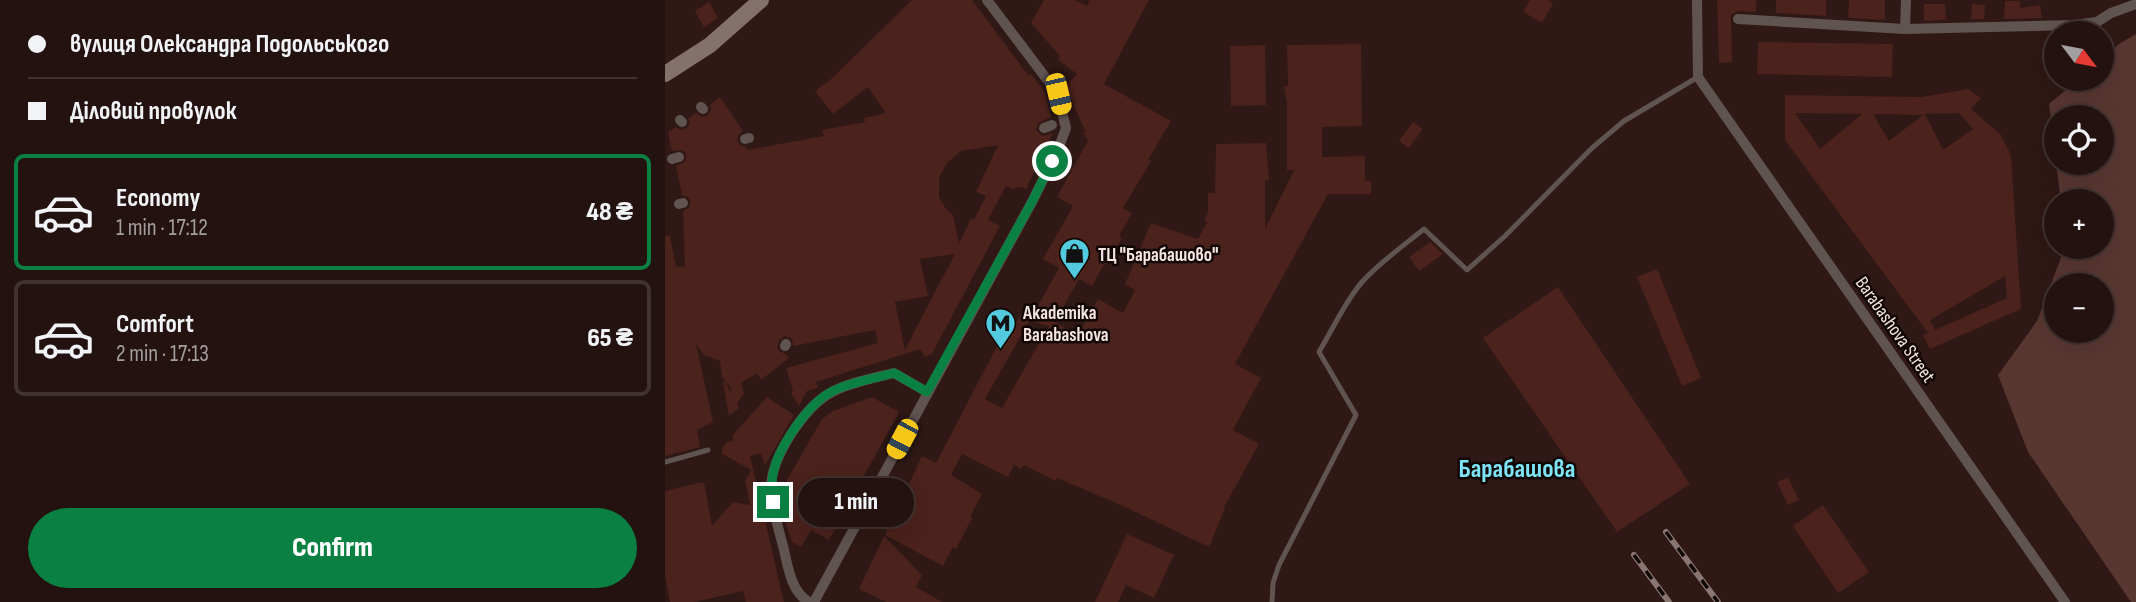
<!DOCTYPE html>
<html lang="en">
<head>
<meta charset="utf-8">
<style>
	body { margin:0; font-family:"Sofia Sans Condensed",sans-serif; background:#2f201e; color:#f1f3f6; height:100vh; display:flex; flex-direction:column; font-size:26px; white-space:nowrap }
	* { box-sizing:border-box; margin:0 }
	p { font-size:23px; color:#a39e9f }
	.icon { flex:none; width:38px; height:38px; fill:none; stroke:currentColor; stroke-width:2; stroke-linecap:round; stroke-linejoin:round }
	.map { position:relative; flex:1; overflow:hidden }
	.drawer { display:flex; flex-direction:column; background:#231210; width:665px }
	.drawer>* { flex:none }
	.hud { display:grid; align-content:center; height:154px; padding:0 28px; background:#231210 }
	.needle { width:46px; rotate:122deg }
	.fabs { position:absolute; left:1379px; top:21px; display:grid; gap:14px }
	.fabs a { display:grid; place-items:center; width:70px; height:70px; border-radius:50%; background:#231210; box-shadow:0 7px 28px #0002,0 0 0 2px #403230; font-size:35px }
	.end { position:absolute; width:32px; height:32px; margin:-16px; border:9px solid #0b8043; background:#fff; box-shadow:0 0 0 4px #fff }
	.from { border-radius:50% }
	.bubble { position:absolute; height:49px; border-radius:24px; background:#231210; box-shadow:0 7px 28px #0002,0 0 0 2px #403230; font-size:23px; font-weight:800; line-height:49px; text-align:center }
	.car { position:absolute; width:21px; height:42px; margin:-21px -10px; border-radius:9px; box-shadow:0 0 5px 2px #0007; background:linear-gradient(#f5c518 24%,#345 0 40%,#f5c518 0 76%,#345 0 86%,#f5c518 0) }
	.hud b { display:flex; align-items:center; gap:24px; height:66px; font-size:26px }
	.hud b+b { border-top:2px solid #403230 }
	.hud i { width:18px; height:18px; background:#f1f3f6 }
	ul { padding:0; list-style:none }
	li { display:flex; align-items:center; gap:21px; height:116px; margin:0 14px 10px; padding:0 14px; border:4px solid #403230; border-radius:10px }
	li div { flex:1 }
	li b { display:block; font-size:26px }
	li em { font-style:normal; font-weight:800 }
	li.selected { border-color:#0b8043 }
	li>.icon { width:63px; height:63px; stroke-width:1.5 }
	.cta { display:flex; gap:14px; margin-top:auto; padding:14px 28px }
	.cta a { flex:1; height:80px; border-radius:42px; background:#0b8043; color:#fff; font-size:28px; font-weight:800; line-height:80px; text-align:center }
	main { display:flex; flex:1; min-height:0 }
	.map>svg:first-child { display:block }
</style>
</head>
<body>
<main>
<section class="drawer">
<div class="hud">
<b><i class="from"></i>вулиця Олександра Подольського</b>
<b><i></i>Діловий провулок</b>
</div>
<ul>
<li class="selected"><svg class="icon" aria-label="car" viewBox="0 0 24 24"><path d="M5 17H2v-5l4-1 3-4h7l3 4 3 1v5h-3M9 17h6M6 11h13"/><circle cx="7" cy="17" r="2"/><circle cx="17" cy="17" r="2"/></svg><div><b>Economy</b><p>1 min · 17:12</p></div><em>48 ₴</em></li>
<li><svg class="icon" aria-label="car" viewBox="0 0 24 24"><path d="M5 17H2v-5l4-1 3-4h7l3 4 3 1v5h-3M9 17h6M6 11h13"/><circle cx="7" cy="17" r="2"/><circle cx="17" cy="17" r="2"/></svg><div><b>Comfort</b><p>2 min · 17:13</p></div><em>65 ₴</em></li>
</ul>
<div class="cta"><a>Confirm</a></div>
</section>
<div class="map">
<svg width="1471" height="602" viewBox="0 0 1471 602">
	<rect width="100%" height="100%" fill="#2f1815"/>
	<path fill="#593731" fill-rule="evenodd" d="M1471 34V602H1466L1363 452 1333 375 1372 321 1400 247H1437V201H1396L1391 163H1437V117H1391V161L1384 104 1414 79H1437V59L1454 44ZM1391 285H1437V331H1391Z"/>
	<g fill="#4b221c" fill-rule="evenodd">
		<path d="M247 0H307L363 75 366 74 380 92 386 117 373 123 371 130 377 136 388 133 361 189 356 187 347 189 341 186 323 220 335 226 267 354 260 357 255 349 151 382 153 388 142 391 134 406 126 393 128 391 121 368 213 343 210 330 128 346 127 339 120 336 114 340 112 347 114 351 121 354 124 358 96 380 92 373 76 383 79 393 72 404 74 408 64 416 58 382 60 381 65 391 67 389 57 377 55 361 39 355 31 344 48 422 32 430 35 447 0 456V236H5L11 267 20 266 18 211 24 208 26 202 23 197 17 195 11 166 20 162 21 154 17 150 7 151 3 132 11 127 16 130 22 128 25 123 23 118 31 113 37 117 43 115 46 110 45 105 55 97 78 131 74 134 72 140 75 145 81 147 82 150 159 136 157 130 200 122 199 118 221 113 203 87 168 114 150 91 165 80ZM333 145 311 192 321 196 309 220 306 218 294 244 288 215 281 209 274 197V178L282 163 296 151ZM290 254 264 303 240 350 230 302 263 296 255 259Z"/>
		<path d="M379 0H410L422 6 425 0H484L439 84 506 121 483 160 486 161 458 208 467 213 454 236 457 238 442 265 439 264 427 286 414 279 390 322 413 335 433 299 458 313 470 290 460 284 486 223 533 239 542 222 539 220 543 213V193H550L551 144 601 143 604 180H600V229L629 170H622V103L619 86H623L622 45 696 44 697 126 657 127V157L700 156V181H706V194H663L570 364 596 378 568 430 594 444 559 507 560 508 544 547 456 505 392 478 391 481 359 465 356 469 349 465 343 477 297 454 286 475 317 494 305 517 307 518 291 549 288 547 278 566 220 535 257 456 271 463 343 325 348 328 360 306 370 311 394 268 378 259 408 206 392 197 423 141 417 131 421 132 400 87 412 74 393 60 395 56 366 23ZM364 321 384 326 337 408 320 399Z"/>
		<path d="M865 0H882L888 3 877 23 858 12Z"/>
		<path d="M1052 0H1091V12L1073 11 1066 15 1067 62 1054 63Z"/>
		<path d="M1111 0H1161V16L1111 13Z"/>
		<path d="M1184 0H1220V20L1183 18Z"/>
		<path d="M1340 1H1355V8L1375 5 1377 18 1339 19Z"/>
		<path d="M44 2 53 18 39 27 30 11Z"/>
		<path d="M1259 4H1280L1281 20 1259 21Z"/>
		<path d="M1307 4 1320 5 1319 19H1306Z"/>
		<path d="M1093 42 1228 44 1227 77 1092 74Z"/>
		<path d="M600 45 601 105 566 106 565 46Z"/>
		<path d="M1303 89 1316 98 1306 109 1336 135 1346 155 1356 309 1265 349 1258 335 1263 333 1120 140V95L1257 97ZM1130 113 1197 114 1155 149ZM1294 113 1308 129 1278 150 1260 114ZM1208 114H1210L1258 115 1224 141ZM1340 276 1342 298 1270 330 1265 320Z"/>
		<path d="M748 122 758 129 744 148 734 141Z"/>
		<path d="M765 242 778 254 754 271 744 257Z"/>
		<path d="M992 269 1036 378 1017 386 972 277Z"/>
		<path d="M893 287 1025 484 952 532 818 338Z"/>
		<path d="M102 397 129 415 100 465 96 453 85 456 119 602H81L78 591 29 602H5L0 575V491L38 482 40 487 47 526 68 502 85 505 80 481 86 470 57 454V448L62 442 68 441 67 436Z"/>
		<path d="M207 397 234 412 164 540 146 530 136 547 127 542 120 521 114 494 157 419 168 411Z"/>
		<path d="M1123 477 1134 500 1123 505 1112 482Z"/>
		<path d="M1158 505 1204 572 1173 593 1128 526Z"/>
		<path d="M462 534 509 555 489 598 461 585 453 602H430Z"/>
		<path d="M219 536 257 575 251 587 277 602H221L194 589Z"/>
	</g>
	<g fill="none" stroke-linecap="round" stroke-linejoin="round">
		<g stroke="#605451" stroke-width="5">
			<path d="M0 462 43 450"/>
			<path d="M607 602 608 583 614 565 691 415 654 352C668 329 679 303 697 282 715 262 738 246 759 229L802 270 840 236 927 148 959 121 1033 77"/>
		</g>
		<g stroke="#605451" stroke-width="10">
			<path d="M1032 0 1033 77 1400 602"/>
			<path d="M1073 19 1240 29 1409 25 1432 22 1446 13 1471 4"/>
			<path d="M1240 29 1241 0"/>
			<path d="M36 107 38 109"/>
			<path d="M15 120 17 122"/>
			<path d="M379 128 387 125"/>
			<path d="M80 139 84 138"/>
			<path d="M7 159 14 157"/>
			<path d="M14 204 18 203"/>
			<path d="M120 346 121 344"/>
			<path d="M144 602C125 591 123 565 118 546 113 527 107 507 106 488 106 457 140 406 167 392 186 382 209 378 229 373L262 392"/>
			<path d="M149 602 368 200 394 147 401 128 398 116 393 94 322 0"/>
		</g>
		<path stroke="#84716e" stroke-width="16" d="M0 74 45 45 96 0"/>
		<defs>
			<g id="rail">
				<path d="M1001 532 1053 602"/>
				<path d="M969 555 1004 602"/>
			</g>
		</defs>
		<use href="#rail" stroke="#897673" stroke-width="6"/>
		<use href="#rail" stroke="#100705" stroke-width="3.5" stroke-dasharray="10" stroke-linecap="butt"/>
	</g>
	<g fill="none" stroke-linecap="round" stroke-linejoin="round">
		<path stroke="#0b8043" stroke-width="9" d="M108 502C107 492 106 484 108 474 113 448 142 405 166 392 185 382 208 379 229 373L262 392 368 200 387 161"/>
	</g>
	<defs>
		<symbol id="shop-pin" viewBox="-11 -11 22 30"><path d="M0 17L-7.5 6A9.5 9.5 0 1 1 7.5 6Z" fill="#54cade" stroke="#100705"/><path d="M-5-2.5h2.3a2.7 3.5 0 0 1 5.4 0H5L5.5 6h-11ZM-1.5-2.5h3a1.5 2.3 0 0 0-3 0Z" fill="#111"/></symbol>
		<symbol id="metro-pin" viewBox="-11 -11 22 30"><path d="M0 17L-7.5 6A9.5 9.5 0 1 1 7.5 6Z" fill="#54cade" stroke="#100705"/><path d="M-5.5 5V-5H-3L0 0L3-5H5.5V5H3V-.5L0 4L-3-.5V5Z" fill="#111"/></symbol>
	</defs>
	<g fill-rule="evenodd">
		<use href="#shop-pin" x="392" y="236" width="35" height="47"/>
		<use href="#metro-pin" x="318" y="306" width="35" height="47"/>
	</g>
	<g text-anchor="middle" stroke-width="5" stroke-linejoin="round" paint-order="stroke">
		<g font-size="19" font-weight="bold" fill="#f5e5e2" stroke="#100705" text-anchor="start">
			<text x="433" y="261">ТЦ "Барабашово"</text>
			<text x="358" y="319">Akademіka<tspan x="358" dy="22">Barabashova</tspan></text>
		</g>
		<g font-size="19" fill="#f5e5e2" stroke="#100705">
			<text transform="translate(1231 329) rotate(55)" y="7">Barabashova Street</text>
		</g>
		<g font-size="26" font-weight="bold" fill="#7ce4f6" stroke="#100705">
			<text x="852" y="477">Барабашова</text>
		</g>
	</g>
</svg>
<div class="fabs">
<a><svg class="needle" viewBox="-14 -14 28 28"><path d="M0-13l5 13h-10z" fill="#e53935"/><path d="M0 13l5-13h-10z" fill="#a39e9f"/></svg></a>
<a><svg class="icon" aria-label="locate" viewBox="0 0 24 24"><circle cx="12" cy="12" r="6"/><path d="M12 2v4M12 18v4M2 12h4M18 12h4"/></svg></a>
<a>+</a>
<a>−</a>
</div>
<i class="end from" style="left:387px;top:161px"></i>
<i class="end" style="left:108px;top:502px"></i>
<div class="bubble" style="left:133px;top:478px;width:116px">1 min</div>
<i class="car" style="left:393px;top:94px;rotate:167deg"></i>
<i class="car" style="left:237px;top:439px;rotate:208deg"></i>
</div>
</main>
</body>
</html>
